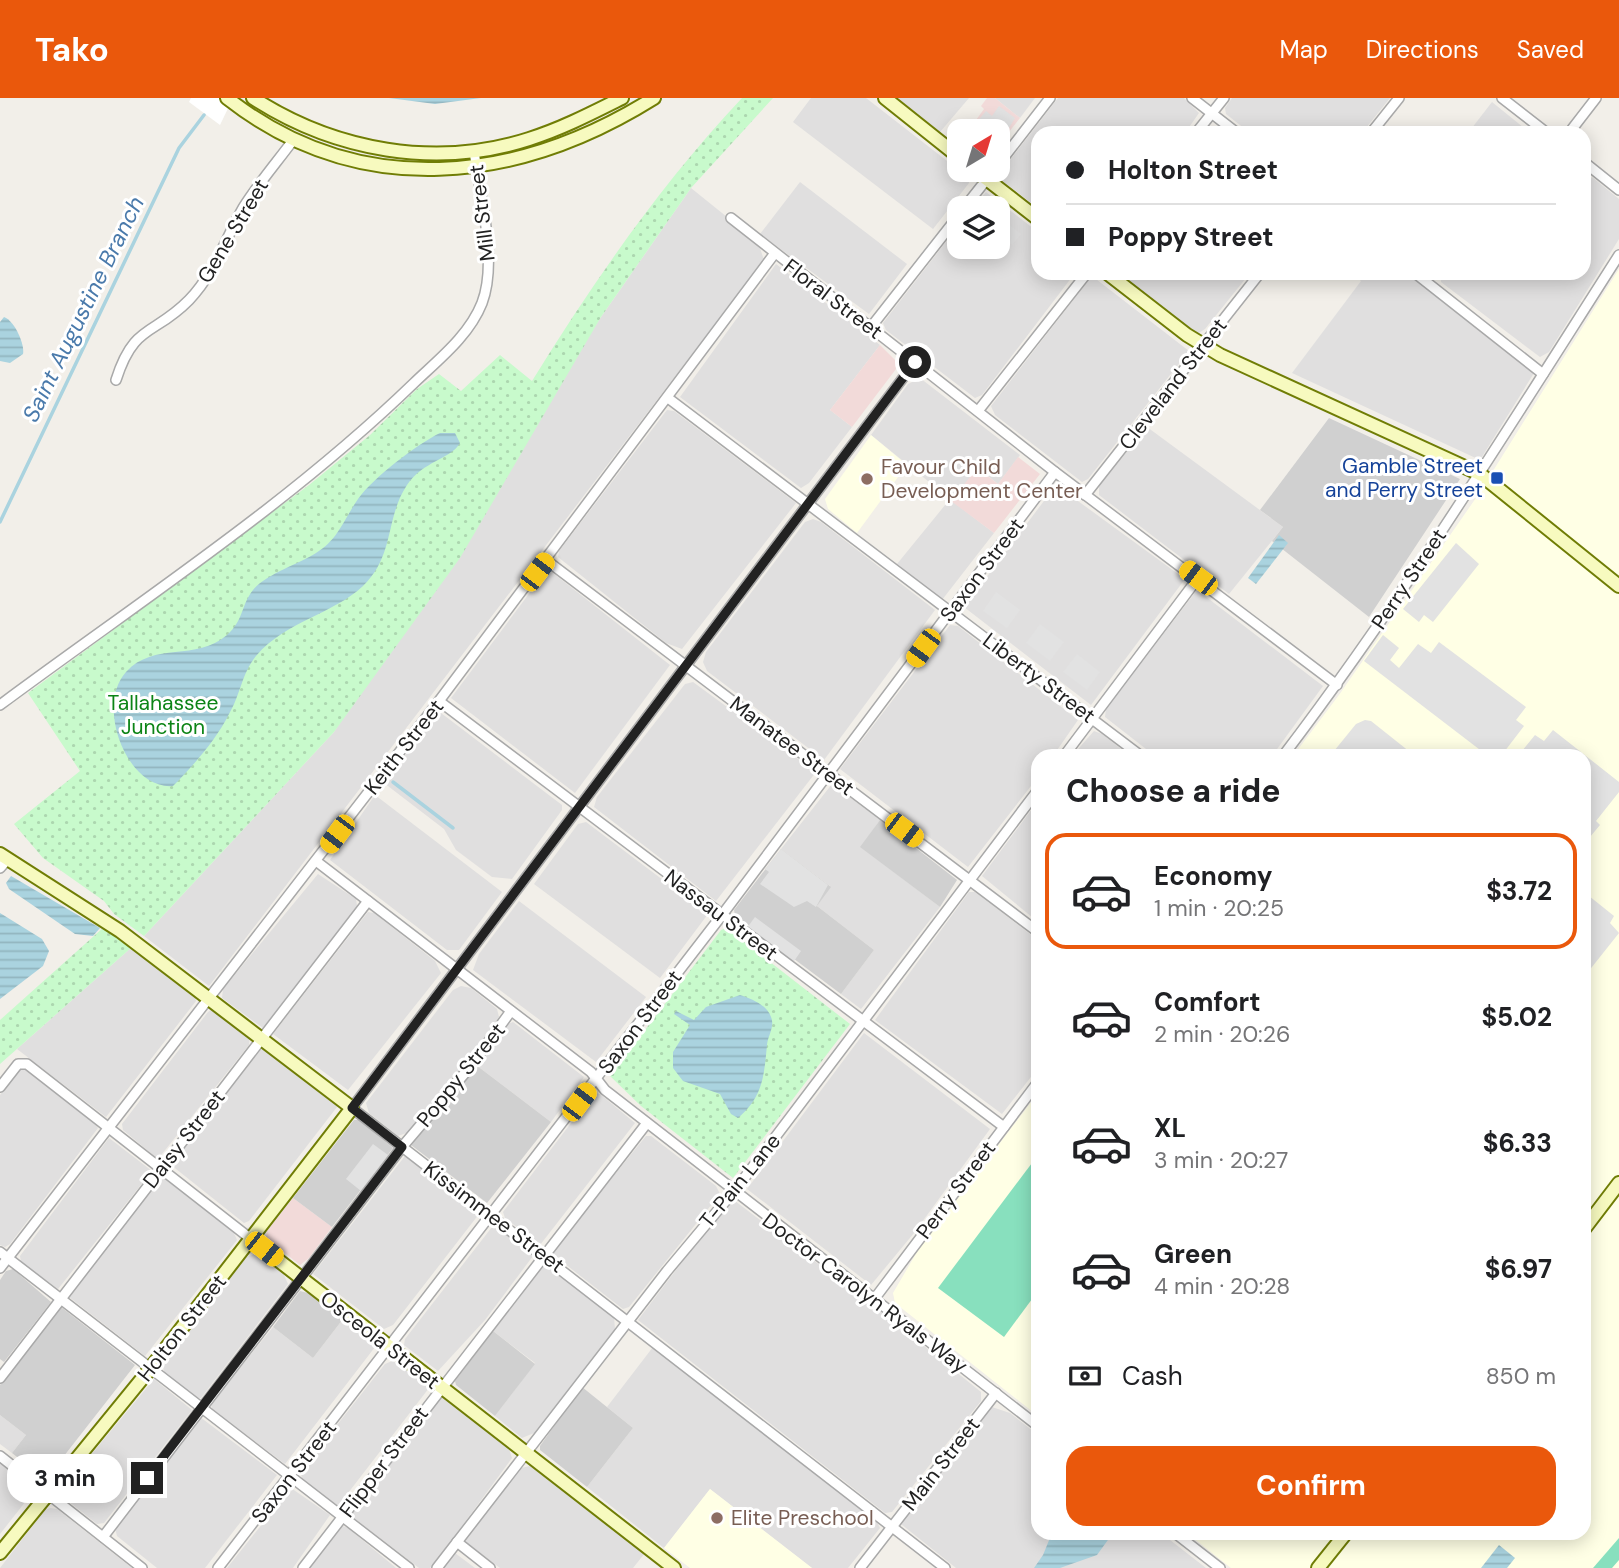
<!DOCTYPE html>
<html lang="en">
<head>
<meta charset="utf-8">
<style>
	body { margin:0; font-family:"DM Sans",sans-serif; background:#f2f2f2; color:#202124; height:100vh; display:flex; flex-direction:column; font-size:26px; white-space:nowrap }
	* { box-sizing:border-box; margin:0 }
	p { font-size:23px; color:#757577 }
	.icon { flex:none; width:38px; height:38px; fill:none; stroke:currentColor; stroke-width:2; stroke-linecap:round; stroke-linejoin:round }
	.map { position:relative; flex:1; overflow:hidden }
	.sheet { position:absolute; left:1031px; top:651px; width:560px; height:791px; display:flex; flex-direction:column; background:#fff; border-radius:21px; box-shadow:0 4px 18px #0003 }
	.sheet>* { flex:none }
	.guide { position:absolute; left:1031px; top:28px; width:560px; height:154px; border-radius:21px; box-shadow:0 4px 18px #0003; display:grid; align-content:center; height:154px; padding:0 35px; background:#fff }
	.needle { width:46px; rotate:38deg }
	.buttons { position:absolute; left:947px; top:21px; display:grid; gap:14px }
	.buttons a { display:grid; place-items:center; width:63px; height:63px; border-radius:14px; background:#fff; box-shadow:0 4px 18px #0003; font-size:35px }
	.end { position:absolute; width:32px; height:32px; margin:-16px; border:9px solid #222; background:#fff; box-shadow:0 0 0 4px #fff }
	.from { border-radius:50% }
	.bubble { position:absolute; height:49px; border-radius:21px; background:#fff; box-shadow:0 4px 18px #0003; font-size:23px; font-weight:700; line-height:49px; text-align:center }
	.car { position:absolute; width:21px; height:42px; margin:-21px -10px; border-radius:9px; box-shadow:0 0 5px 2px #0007; background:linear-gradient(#f5c518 24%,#345 0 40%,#f5c518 0 76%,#345 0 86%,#f5c518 0) }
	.guide b { display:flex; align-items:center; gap:24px; height:66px; font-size:26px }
	.guide b+b { border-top:2px solid #e0e0e0 }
	.guide i { width:18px; height:18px; background:#202124 }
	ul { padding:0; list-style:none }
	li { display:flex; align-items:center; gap:21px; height:116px; margin:0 14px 10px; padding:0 21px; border:4px solid transparent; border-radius:21px }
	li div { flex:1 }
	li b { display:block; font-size:26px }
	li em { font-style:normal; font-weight:700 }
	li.current { border-color:#ea580c }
	li>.icon { width:63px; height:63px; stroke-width:1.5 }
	h2 { padding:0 35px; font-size:32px; line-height:84px }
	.pay { display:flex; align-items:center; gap:18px; height:77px; padding:0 35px; font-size:26px }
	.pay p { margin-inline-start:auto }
	.cta { display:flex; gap:14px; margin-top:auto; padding:14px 35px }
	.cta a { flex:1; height:80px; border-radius:21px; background:#ea580c; color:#fff; font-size:28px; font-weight:700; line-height:80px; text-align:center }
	header { display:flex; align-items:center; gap:42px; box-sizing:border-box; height:98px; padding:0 35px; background:#ea580c; color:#fff }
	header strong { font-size:33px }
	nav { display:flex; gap:38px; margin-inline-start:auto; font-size:24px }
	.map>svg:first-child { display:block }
</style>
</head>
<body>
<header>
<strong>Tako</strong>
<nav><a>Map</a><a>Directions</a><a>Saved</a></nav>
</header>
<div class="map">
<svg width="1619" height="1470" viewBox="0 0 1619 1470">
	<defs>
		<pattern id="park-dots" width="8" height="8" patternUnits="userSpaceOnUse" patternTransform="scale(1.75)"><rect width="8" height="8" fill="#c8facc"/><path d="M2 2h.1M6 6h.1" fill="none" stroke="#acd6af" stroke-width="1.8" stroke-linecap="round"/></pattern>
		<pattern id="water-rules" width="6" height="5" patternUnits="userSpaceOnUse" patternTransform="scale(1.75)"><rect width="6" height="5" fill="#aad3df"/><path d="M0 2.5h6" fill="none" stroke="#92b5bf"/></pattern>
	</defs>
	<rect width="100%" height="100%" fill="#f2efe9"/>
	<g fill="#e0dfdf">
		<path d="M811 0H866L969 80V85L933 131 793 24Z"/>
		<path d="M898 0H969L940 34Z"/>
		<path d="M995 0H1035L1020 20Z"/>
		<path d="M1058 0H1184L1199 15 1185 35H1038V110L1001 82 1000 75Z"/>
		<path d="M1232 0H1390L1362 35H1250L1226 16 1225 10Z"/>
		<path d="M1492 4 1528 33 1530 35H1468Z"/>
		<path d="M1592 79 1619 101V141L1549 254 1540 259 1441 184V177L1584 175V91Z"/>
		<path d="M800 84 907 166 869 216 760 136Z"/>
		<path d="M691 90 758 144 764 162 209 888 144 838 334 634 601 219Z"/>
		<path d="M986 94 1038 134V175H1075L982 297 975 300 886 232 883 225 959 127V149H998V110H972Z"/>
		<path d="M776 166 880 247 830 312 852 329 809 385 801 390 680 299Z"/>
		<path d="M1116 175H1250L1205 231 1197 236Z"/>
		<path d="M1351 175H1406L1534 275 1480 362 1292 275 1361 183Z"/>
		<path d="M1092 178 1189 253 1088 381 1082 384 995 317 991 308Z"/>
		<path d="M920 280 1020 357 998 386 978 370 952 403 994 435 942 502 897 466 950 401 871 337 908 286Z"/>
		<path d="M667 312 674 313 796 405 682 551 666 545 558 459 559 453Z"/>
		<path d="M1147 329 1283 429 1229 496 1099 397V388Z"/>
		<path d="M1056 387 1185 481 1091 607 964 509Z"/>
		<path d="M813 421 821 424 935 512 824 662 707 573 703 564 706 554 805 424Z"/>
		<path d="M546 473 553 475 670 567 575 695 451 600Z"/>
		<path d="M1197 492 1323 588 1272 658H1155L1105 619 1106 611Z"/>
		<path d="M950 527 958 528 1078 622 1053 658H1038V679L968 769 840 671Z"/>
		<path d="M693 584 816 674 716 803 594 709 597 699 685 586Z"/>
		<path d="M441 615 562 707V712L512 781 492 779 456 752 444 731 384 685 436 617Z"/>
		<path d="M1094 633 1102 636 1130 658H1072Z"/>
		<path d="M832 686 880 722 861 749 940 809 861 911 841 896 874 852 817 808 830 788 781 751Z"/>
		<path d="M375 697 502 794 459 852H447L330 762Z"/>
		<path d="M1038 703V824L982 778Z"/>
		<path d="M586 724 708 816 660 880 534 786 578 726Z"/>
		<path d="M318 776 356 801 357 808 263 930 222 900 223 891Z"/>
		<path d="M969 794H975L1038 842V970L1002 1016 875 922Z"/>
		<path d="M519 803 646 899 596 964 473 872 479 856Z"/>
		<path d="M368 814 374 815 435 863 441 875 348 992 273 936Z"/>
		<path d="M132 849 194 894 196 903 106 1019 17 951Z"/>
		<path d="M461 888 471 890 497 911 499 919 465 967 409 1034 398 1038 369 1015 366 1005 453 892Z"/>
		<path d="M214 910 250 938 249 947 158 1061 123 1032 122 1026 208 914Z"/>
		<path d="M513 924 584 979 551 1024 476 967 505 927Z"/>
		<path d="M864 935 990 1031 914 1135 871 1187 747 1091Z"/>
		<path d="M266 950 337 1005V1009L249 1123 244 1125 171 1067 260 952Z"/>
		<path d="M25 971 94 1023 98 1030 10 1146 5 1149 0 1147V997L19 972Z"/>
		<path d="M594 995 600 996 635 1025 540 1147 505 1120 503 1114Z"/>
		<path d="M646 1038H651L716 1088 720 1096 629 1209 623 1211 551 1155Z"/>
		<path d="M109 1040 152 1073 58 1191 21 1164 20 1158Z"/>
		<path d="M405 1058 479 1116 393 1227 384 1231 313 1176Z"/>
		<path d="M162 1079 233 1133 237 1142 145 1258 69 1199Z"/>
		<path d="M735 1103 882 1214 981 1294V1303L892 1414 885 1415 638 1222 727 1105Z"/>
		<path d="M492 1129 498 1130 533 1158 485 1222 438 1273 404 1247 405 1241Z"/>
		<path d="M255 1156 283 1175 288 1186 201 1300H197L164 1274 163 1268 246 1159Z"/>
		<path d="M545 1166 614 1219 615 1231 534 1335 522 1340 495 1318 535 1265 493 1233Z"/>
		<path d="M343 1221 368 1240 375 1249 285 1366 212 1311 211 1306 273 1229 313 1260Z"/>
		<path d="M653 1249 876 1422 880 1430 848 1470H812L710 1391 664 1450 587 1389 633 1330 607 1309Z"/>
		<path d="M392 1263 400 1265 429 1290 338 1408 303 1382 300 1374 385 1266Z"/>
		<path d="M154 1281 192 1312 104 1425 97 1426 68 1403 64 1396 66 1387Z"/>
		<path d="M441 1298 508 1348 512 1360 443 1454 430 1470H419L350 1417Z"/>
		<path d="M992 1309 1010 1315 1038 1337V1435H1161L1206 1470H956L901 1426Z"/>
		<path d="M0 1317 26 1337 12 1355 0 1346Z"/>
		<path d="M200 1319 277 1377 205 1470H157L117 1438 115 1430Z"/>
		<path d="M0 1365 33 1394 0 1436Z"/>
		<path d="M530 1368 645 1455 633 1470H500L466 1444V1441L521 1370Z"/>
		<path d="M291 1390 330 1417 293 1470H227Z"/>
		<path d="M50 1410 57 1411 132 1470H0L45 1412Z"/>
		<path d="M343 1428 348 1430 396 1470H309Z"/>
		<path d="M455 1455 475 1470H443Z"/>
	</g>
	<g fill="#f2dad9">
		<path d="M987 0H995L1020 20 998 48V33H968L984 11 981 8Z"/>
		<path d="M880 247 895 262 896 271 852 329 830 312Z"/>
		<path d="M1018 359 1040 376 994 435 951 403 977 370 998 386Z"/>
		<path d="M293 1100 332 1129 309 1160 300 1167 266 1140 267 1133Z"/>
	</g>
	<g fill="#ffffe5">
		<path d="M1619 171V1470H1231L1187 1435H1584V658H1293L1339 597 1478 397Z"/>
		<path d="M871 337 907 367 857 435 828 411 825 401Z"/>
		<path d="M1038 995V1318L895 1205 893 1195 917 1154Z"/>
		<path d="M710 1391 812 1470H690L664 1450Z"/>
	</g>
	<g fill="#d0d0d0">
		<path d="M1329 320 1460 381 1369 519 1272 443 1283 429 1260 412Z"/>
		<path d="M880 722 957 782 940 809 860 749Z"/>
		<path d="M781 751 831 789 817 808 874 852 841 896 735 817 734 812Z"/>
		<path d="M476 967 551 1024 487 1105 411 1047Z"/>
		<path d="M354 1022H360L393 1050 332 1129 293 1100Z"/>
		<path d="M13 1171 51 1204 4 1264 0 1261V1182L6 1173Z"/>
		<path d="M300 1193 308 1195 343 1221 313 1260 273 1229Z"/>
		<path d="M61 1209 135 1267 53 1372 40 1377 12 1355 26 1337 0 1317V1287Z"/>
		<path d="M493 1233 535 1266 495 1318 456 1287 455 1283Z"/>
		<path d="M582 1289 633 1330 587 1389 540 1352V1348Z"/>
	</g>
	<g fill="url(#park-dots)">
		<path d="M742 0H773L691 90 601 219 460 460 334 634 144 838 114 816 104 803 43 760 14 726 80 673 28 595 309 387 370 337 417 291 439 276 461 293 500 257 532 283C594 183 661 86 742 0Z"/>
		<path d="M104 829 132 849 0 966V922Z"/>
		<path d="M726 830 850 926 733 1080 641 1008 610 978 721 832Z"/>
	</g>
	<g fill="#88e0be">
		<path d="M1038 1057V1193L1004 1239 938 1190Z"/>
		<path d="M1619 1440V1462L1612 1470H1593Z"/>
	</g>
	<g fill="#e2e2e2">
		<path d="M999 8 1015 20 998 48V33H969L986 13 992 18Z"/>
		<path d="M998 118 1021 136 1012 147 998 135Z"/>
		<path d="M1456 445 1479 466 1433 524 1424 517 1419 524 1403 511Z"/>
		<path d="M996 494 1020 512 1007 530 983 513Z"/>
		<path d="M1040 526 1064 544 1050 563 1026 545Z"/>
		<path d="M1383 537 1399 550 1390 562 1399 570 1418 546 1431 555 1439 544 1526 609 1516 622 1524 628 1501 658H1488L1364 563Z"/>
		<path d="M1077 556 1100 574 1087 592 1063 574Z"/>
		<path d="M1365 622 1371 623 1415 658H1330L1356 626Z"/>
		<path d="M1553 632 1619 684V694L1596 723 1600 727 1590 739 1584 735V658H1518L1535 637 1544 643Z"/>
		<path d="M781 751 828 787 816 809 807 803 794 809 760 786 769 774 765 771Z"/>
		<path d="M1584 794 1614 818 1610 825 1619 835 1584 879Z"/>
		<path d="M755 819 801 853 790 869 744 834Z"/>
		<path d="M373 1046 388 1057 361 1093 346 1081Z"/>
	</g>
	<g fill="url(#water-rules)">
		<path d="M389 0H481L435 6Z"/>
		<path d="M4 219C15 223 25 247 23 256L10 265 0 263V224Z"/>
		<path d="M440 335H455L460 345C451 361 423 363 407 387 385 420 395 457 363 488 332 517 287 522 256 558 242 575 240 598 229 616 216 642 193 668 173 688 127 692 95 608 126 574 154 543 196 564 227 537 244 522 241 507 253 492 266 476 299 466 316 455 338 442 344 421 358 401 373 380 417 346 440 335Z"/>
		<path d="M1279 437 1288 445 1256 486 1248 480Z"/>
		<path d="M11 778 100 830 93 838 75 836 9 791 6 785Z"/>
		<path d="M0 815 42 841 49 853 43 868 0 901Z"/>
		<path d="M740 897C752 901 767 907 771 919 775 929 768 937 767 947 764 978 763 999 738 1020L731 1016 720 996 683 983 673 970V954L690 927 674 916 676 913 694 922 706 909Z"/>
		<path d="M1052 1435H1113L1097 1457 1060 1470H1034L1043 1457Z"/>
		<path d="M1499 1447 1515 1460 1507 1470H1481Z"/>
	</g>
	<path fill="#fff" d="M191 0H233L220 27 189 4Z"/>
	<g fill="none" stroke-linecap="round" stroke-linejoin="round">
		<g stroke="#aad3df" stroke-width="3.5">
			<path d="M0 424 179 50 204 17"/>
			<path d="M393 684 453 730"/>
		</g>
		<defs>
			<g id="street">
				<path d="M1192 0 1237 35"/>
				<path d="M1502 0 1547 35"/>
				<path d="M1196 35 1224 0"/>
				<path d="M1371 35 1399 0"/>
				<path d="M1569 35 1596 0"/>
				<path d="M1584 64 1619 92"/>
				<path d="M998 67 1050 0"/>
				<path d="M964 110 994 72"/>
				<path d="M731 120 1055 374 1337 587"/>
				<path d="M1415 175 1543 276"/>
				<path d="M871 229 959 117"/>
				<path d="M915 264 352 1010 945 1470"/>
				<path d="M116 282C134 225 154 238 189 202 215 175 225 141 243 110 258 86 277 64 294 41"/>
				<path d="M668 300 1141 658"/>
				<path d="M978 313 1087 175"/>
				<path d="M1085 397 1260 175"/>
				<path d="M546 462 1038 834"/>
				<path d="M439 603 1004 1029"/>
				<path d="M0 607C140 503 288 407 414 285 438 262 469 238 482 205 498 163 480 98 474 53"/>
				<path d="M1064 658 1198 480"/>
				<path d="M1283 658C1405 498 1511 326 1619 157"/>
				<path d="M316 763 591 974 605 992 1038 1328"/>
				<path d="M0 770 8 761"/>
				<path d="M0 989 18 966H27L251 1141"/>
				<path d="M0 1154 409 1470"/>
				<path d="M0 1170 439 603 775 155"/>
				<path d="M875 1200 1038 984"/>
				<path d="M0 1280 368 803"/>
				<path d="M0 1358 142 1470"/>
				<path d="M1175 1435 1220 1470"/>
				<path d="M103 1439 402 1049 470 969 511 913"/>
				<path d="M457 1444 490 1470"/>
				<path d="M218 1470 722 817 1055 374"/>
				<path d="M303 1470 647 1025"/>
				<path d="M437 1470 667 1173 739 1087 1038 692"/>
				<path d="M860 1470 996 1295"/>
			</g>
			<g id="secondary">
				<path d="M227 0C360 104 518 85 654 0"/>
				<path d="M253 0C335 53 436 71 529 41 561 31 592 15 622 0"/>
				<path d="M885 0 959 59"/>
				<path d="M975 72 1038 121"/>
				<path d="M1107 175 1187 237 1220 257 1480 376 1619 488"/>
				<path d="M0 756 120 833 352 1010 150 1271 0 1455"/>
				<path d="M1584 1131 1619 1085"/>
				<path d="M251 1141 674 1470"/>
				<path d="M1318 1470 1346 1435"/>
			</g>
		</defs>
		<use href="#street" stroke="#a9a9a9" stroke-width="12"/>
		<use href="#secondary" stroke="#707d05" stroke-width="16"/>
		<use href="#street" stroke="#fff" stroke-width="9"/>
		<use href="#secondary" stroke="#f7fabf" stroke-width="12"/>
	</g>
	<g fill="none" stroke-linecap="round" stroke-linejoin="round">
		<path stroke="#222" stroke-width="9" d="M147 1380 402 1049 352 1010 915 264"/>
	</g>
	<rect fill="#1a4fb4" stroke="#fff" stroke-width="2.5" x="1490" y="373" width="14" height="14" rx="3.5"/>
	<g fill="#8d6e63" stroke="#fff" stroke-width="2.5">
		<circle cx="867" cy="381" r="7"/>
		<circle cx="717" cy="1420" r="7"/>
	</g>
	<g text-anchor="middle" stroke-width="6" stroke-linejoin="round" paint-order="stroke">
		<g font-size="21" fill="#222" stroke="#fff">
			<text transform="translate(482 115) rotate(-97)" y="7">Mill Street</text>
			<text transform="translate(233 133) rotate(-59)" y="7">Gene Street</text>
			<text transform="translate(833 201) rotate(37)" y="7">Floral Street</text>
			<text transform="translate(1173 286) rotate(-52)" y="7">Cleveland Street</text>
			<text transform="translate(982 472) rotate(-53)" y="7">Saxon Street</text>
			<text transform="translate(1409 481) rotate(-56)" y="7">Perry Street</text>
			<text transform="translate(1039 580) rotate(37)" y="7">Liberty Street</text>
			<text transform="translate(792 648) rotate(37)" y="7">Manatee Street</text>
			<text transform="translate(404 649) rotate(-52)" y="7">Keith Street</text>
			<text transform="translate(721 817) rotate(37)" y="7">Nassau Street</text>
			<text transform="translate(640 924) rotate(-53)" y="7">Saxon Street</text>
			<text transform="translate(461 977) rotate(-51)" y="7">Poppy Street</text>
			<text transform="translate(184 1041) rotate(-52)" y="7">Daisy Street</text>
			<text transform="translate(740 1083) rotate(-51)" y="7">T-Pain Lane</text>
			<text transform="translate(956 1092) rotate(-53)" y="7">Perry Street</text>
			<text transform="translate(494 1119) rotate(37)" y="7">Kissimmee Street</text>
			<text transform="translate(865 1195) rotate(37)" y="7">Doctor Carolyn Ryals Way</text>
			<text transform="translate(182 1230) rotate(-52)" y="7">Holton Street</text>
			<text transform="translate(380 1242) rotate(38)" y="7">Osceola Street</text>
			<text transform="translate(384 1364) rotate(-53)" y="7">Flipper Street</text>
			<text transform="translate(941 1366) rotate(-52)" y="7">Main Street</text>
			<text transform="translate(294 1374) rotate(-52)" y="7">Saxon Street</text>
		</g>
		<g font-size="21" fill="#164399" stroke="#fff" text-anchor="end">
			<text x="1483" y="375">Gamble Street<tspan x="1483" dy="24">and Perry Street</tspan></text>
		</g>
		<g font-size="21" fill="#785e54" stroke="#fff" text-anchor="start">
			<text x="881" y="376">Favour Child<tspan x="881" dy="24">Development Center</tspan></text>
			<text x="731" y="1427">Elite Preschool</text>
		</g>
		<g font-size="21" fill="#0c8416" stroke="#fff">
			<text x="163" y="612">Tallahassee<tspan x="163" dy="24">Junction</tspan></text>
		</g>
		<g font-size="23" font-style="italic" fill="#4a7aab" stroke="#fff">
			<text transform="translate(83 211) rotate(-64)" y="8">Saint Augustine Branch</text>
		</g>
	</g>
</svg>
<div class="buttons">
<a><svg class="needle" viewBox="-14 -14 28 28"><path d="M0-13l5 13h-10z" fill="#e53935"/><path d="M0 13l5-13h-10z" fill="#757577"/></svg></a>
<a><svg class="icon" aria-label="layers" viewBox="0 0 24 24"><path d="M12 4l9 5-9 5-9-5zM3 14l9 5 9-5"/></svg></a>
</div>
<i class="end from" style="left:915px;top:264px"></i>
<i class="end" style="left:147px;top:1380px"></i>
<div class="bubble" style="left:7px;top:1356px;width:116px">3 min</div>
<i class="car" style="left:537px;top:474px;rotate:37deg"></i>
<i class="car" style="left:1198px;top:480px;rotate:307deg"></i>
<i class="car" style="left:923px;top:550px;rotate:216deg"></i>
<i class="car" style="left:904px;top:732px;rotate:127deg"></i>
<i class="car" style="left:337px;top:736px;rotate:217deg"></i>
<i class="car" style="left:579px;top:1004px;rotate:37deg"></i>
<i class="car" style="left:264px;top:1151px;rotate:128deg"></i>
<div class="guide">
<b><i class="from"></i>Holton Street</b>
<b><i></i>Poppy Street</b>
</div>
<section class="sheet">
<h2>Choose a ride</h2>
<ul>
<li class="current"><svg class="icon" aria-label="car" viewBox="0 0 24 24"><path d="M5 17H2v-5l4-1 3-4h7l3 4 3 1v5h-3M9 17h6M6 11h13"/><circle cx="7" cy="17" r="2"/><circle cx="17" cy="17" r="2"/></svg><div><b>Economy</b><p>1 min · 20:25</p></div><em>$3.72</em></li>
<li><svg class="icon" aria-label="car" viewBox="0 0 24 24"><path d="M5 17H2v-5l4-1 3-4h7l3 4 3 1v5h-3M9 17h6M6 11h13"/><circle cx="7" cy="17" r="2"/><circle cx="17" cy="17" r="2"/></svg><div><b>Comfort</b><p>2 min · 20:26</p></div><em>$5.02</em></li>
<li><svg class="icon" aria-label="car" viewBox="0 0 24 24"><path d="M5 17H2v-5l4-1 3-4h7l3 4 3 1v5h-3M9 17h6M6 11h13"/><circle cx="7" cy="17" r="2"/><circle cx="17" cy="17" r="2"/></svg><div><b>XL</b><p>3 min · 20:27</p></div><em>$6.33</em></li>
<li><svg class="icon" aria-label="car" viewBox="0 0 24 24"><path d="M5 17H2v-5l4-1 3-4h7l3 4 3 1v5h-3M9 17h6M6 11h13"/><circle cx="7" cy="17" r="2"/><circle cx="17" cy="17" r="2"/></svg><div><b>Green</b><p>4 min · 20:28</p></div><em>$6.97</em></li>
</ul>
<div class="pay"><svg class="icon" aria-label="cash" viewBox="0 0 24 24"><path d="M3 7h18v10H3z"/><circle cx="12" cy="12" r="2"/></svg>Cash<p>850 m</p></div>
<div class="cta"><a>Confirm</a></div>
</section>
</div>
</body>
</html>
